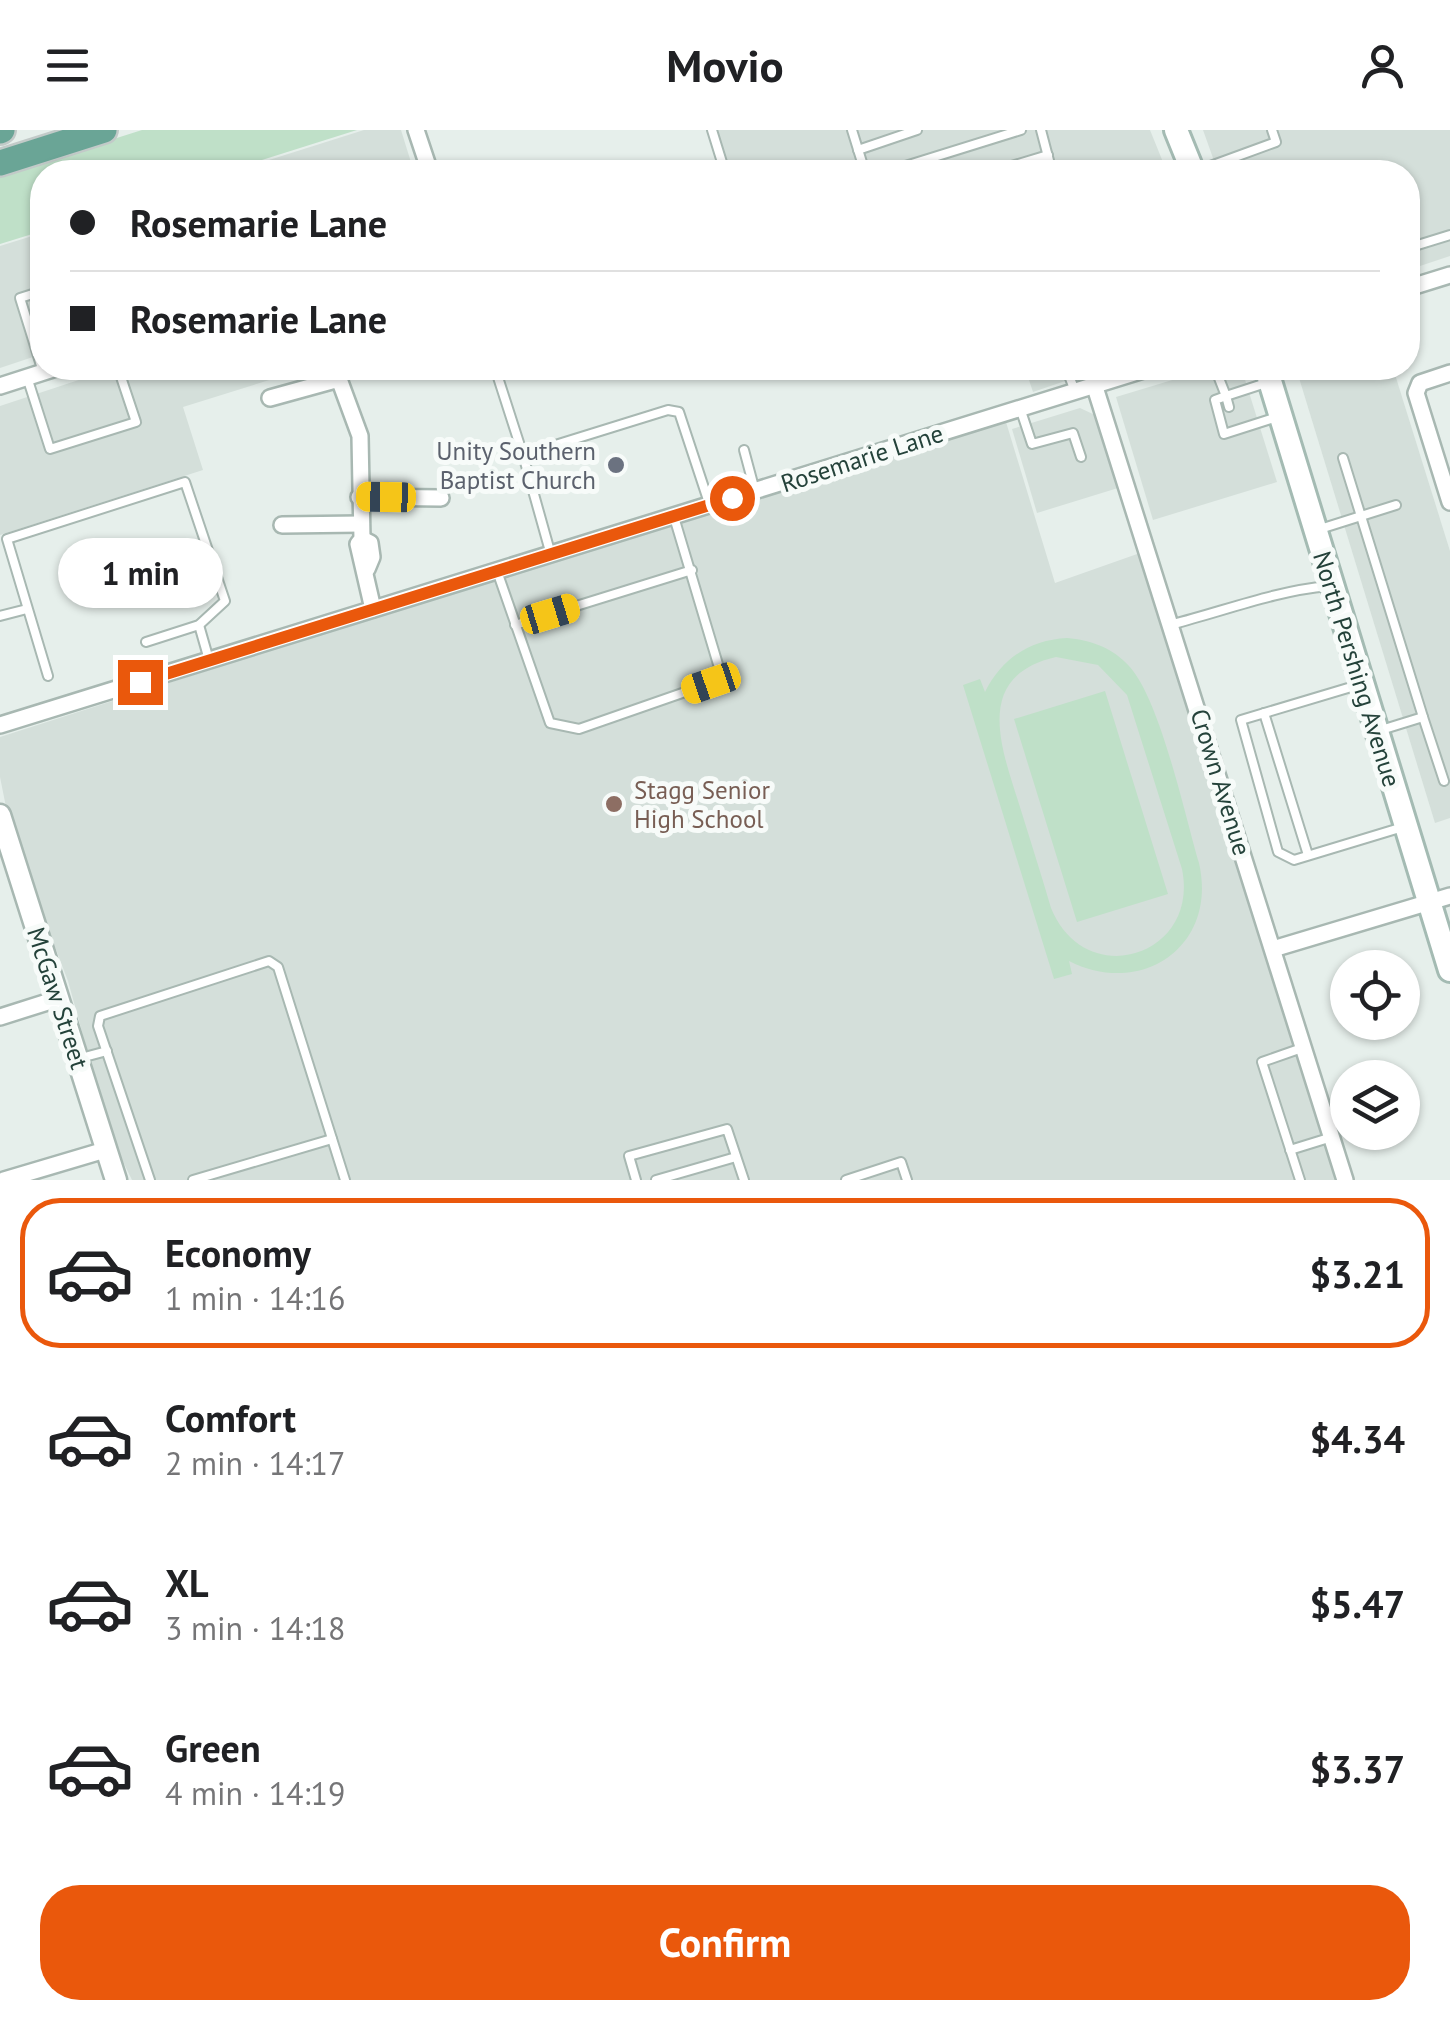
<!DOCTYPE html>
<html lang="en">
<head>
<meta charset="utf-8">
<style>
	body { margin:0; font-family:"PT Sans",sans-serif; background:#f2f2f2; color:#202124; height:100vh; display:flex; flex-direction:column; font-size:38px; white-space:nowrap }
	* { box-sizing:border-box; margin:0 }
	p { font-size:32px; color:#757577 }
	.icon { flex:none; width:55px; height:55px; fill:none; stroke:currentColor; stroke-width:2; stroke-linecap:round; stroke-linejoin:round }
	.map { position:relative; height:1050px; overflow:hidden }
	.details { display:flex; flex-direction:column; background:#fff; flex:1 }
	.details>* { flex:none }
	.top-card { position:absolute; left:30px; top:30px; width:1390px; height:220px; border-radius:40px; box-shadow:0 2px 8px #0004; display:grid; align-content:center; height:220px; padding:0 40px; background:#fff }
	.controls { position:absolute; left:1330px; top:820px; display:grid; gap:20px }
	.controls a { display:grid; place-items:center; width:90px; height:90px; border-radius:50%; background:#fff; box-shadow:0 2px 8px #0004; font-size:50px }
	.end { position:absolute; width:45px; height:45px; margin:-22px; border:12px solid #ea580c; background:#fff; box-shadow:0 0 0 5px #fff }
	.from { border-radius:50% }
	.bubble { position:absolute; height:70px; border-radius:35px; background:#fff; box-shadow:0 2px 8px #0004; font-size:32px; font-weight:800; line-height:70px; text-align:center }
	.car { position:absolute; width:30px; height:60px; margin:-30px -15px; border-radius:12px; box-shadow:0 0 8px 2px #0007; background:linear-gradient(#f5c518 24%,#345 0 40%,#f5c518 0 76%,#345 0 86%,#f5c518 0) }
	.top-card b { display:flex; align-items:center; gap:35px; height:95px; font-size:38px }
	.top-card b+b { border-top:2px solid #e0e0e0 }
	.top-card i { width:25px; height:25px; background:#202124 }
	ul { padding:18px 0 0; list-style:none }
	li { display:flex; align-items:center; gap:30px; height:150px; margin:0 20px 15px; padding:0 20px; border:5px solid transparent; border-radius:40px }
	li div { flex:1 }
	li b { display:block; font-size:38px }
	li em { font-style:normal; font-weight:800 }
	li.current { border-color:#ea580c }
	li>.icon { width:90px; height:90px; stroke-width:1.5 }
	.cta { display:flex; gap:20px; margin-top:auto; padding:20px 40px }
	.cta a { flex:1; height:115px; border-radius:40px; background:#ea580c; color:#fff; font-size:40px; font-weight:800; line-height:115px; text-align:center }
	header { display:flex; justify-content:space-between; align-items:center; height:130px; padding:0 40px; background:#fff; font-size:45px; font-weight:800 }
	.map>svg:first-child { display:block }
</style>
</head>
<body>
<header><svg class="icon" aria-label="menu" viewBox="0 0 24 24"><path d="M4 6h16M4 12h16M4 18h16"/></svg>Movio<svg class="icon" aria-label="person" viewBox="0 0 24 24"><circle cx="12" cy="8" r="4"/><path d="M4 21q1-7 8-7t8 7"/></svg></header>
<div class="map">
<svg width="1450" height="1050" viewBox="0 0 1450 1050">
	<rect width="100%" height="100%" fill="#e6efeb"/>
	<g fill="#d4dfda">
		<path d="M364 0H401L414 42H231Z"/>
		<path d="M707 0H1150L1167 42H720Z"/>
		<path d="M1203 0H1450V126L1408 140V42H1218Z"/>
		<path d="M42 103V224L0 238V116Z"/>
		<path d="M115 238H308L183 277 203 340 0 405V276Z"/>
		<path d="M1025 238H1103L1033 262Z"/>
		<path d="M1212 238 1242 240 1277 352 1153 390 1116 267Z"/>
		<path d="M1296 238H1393L1450 421V688L1435 693Z"/>
		<path d="M1080 278 1095 285 1118 358 1037 383 1012 299Z"/>
		<path d="M1006 292 1055 453 1140 423 1269 825 1335 1050H132L111 1007 68 851 11 702 0 647V607L696 384Z"/>
	</g>
	<g fill="#bfe0c8" fill-rule="evenodd">
		<path d="M142 0H357L224 42H42V101L0 114V45Z"/>
		<path d="M1067 508C1091 510 1113 518 1129 536 1160 569 1185 686 1199 733 1218 816 1142 868 1069 831L1072 844 1054 849 963 555 980 549 985 562C1002 528 1030 510 1067 508ZM1056 527 1098 535 1127 565 1182 739C1200 827 1085 862 1051 778 1041 744 1030 709 1019 674 1001 617 973 546 1056 527Z"/>
		<path d="M1105 561 1168 764 1077 792 1014 589Z"/>
	</g>
	<g fill="none" stroke-linecap="round" stroke-linejoin="round">
		<defs>
			<g id="service">
				<path d="M712 0 725 42"/>
				<path d="M852 0 865 42"/>
				<path d="M1041 0 1052 42"/>
				<path d="M858 20 917 0"/>
				<path d="M886 42 1021 0"/>
				<path d="M992 42 1048 25"/>
				<path d="M1194 42 1276 12 1272 0"/>
				<path d="M1408 118 1450 105"/>
				<path d="M42 161 20 168 43 242"/>
				<path d="M495 238 523 325"/>
				<path d="M1066 238 1075 261"/>
				<path d="M1215 238 1226 266 1269 252"/>
				<path d="M27 247 50 319 136 292 118 238"/>
				<path d="M1229 277 1226 266 1215 270 1224 304 1277 287"/>
				<path d="M1020 278 1032 314 1073 303 1081 327"/>
				<path d="M744 320 755 361"/>
				<path d="M1343 328 1423 587 1381 600"/>
				<path d="M1320 399 1396 375"/>
				<path d="M551 425 523 325 668 280 679 282 710 376"/>
				<path d="M497 441 550 593 579 599 711 553 720 541 674 387"/>
				<path d="M0 486 27 479"/>
				<path d="M1173 494C1224 481 1275 461 1328 456"/>
				<path d="M199 495 209 530"/>
				<path d="M515 495 692 440"/>
				<path d="M48 546 7 409 185 352 225 471 199 495 146 512"/>
				<path d="M1358 555 1241 590 1278 722 1294 730 1403 697"/>
				<path d="M1264 583 1308 725"/>
				<path d="M1423 587 1444 651"/>
				<path d="M77 929 107 921"/>
				<path d="M1290 1020 1332 1007"/>
				<path d="M150 1050 98 896 100 886 269 831 278 837 345 1050"/>
				<path d="M193 1050 332 1009"/>
				<path d="M636 1050 629 1026 727 999 744 1050"/>
				<path d="M656 1050 736 1027"/>
				<path d="M846 1050 901 1032 907 1050"/>
				<path d="M1300 1050 1262 932 1302 918"/>
			</g>
			<g id="minor">
				<path d="M416 0 430 42"/>
				<path d="M1408 158 1450 145"/>
				<path d="M1450 243 1420 253 1416 263 1450 372"/>
				<path d="M1094 254 1345 1050"/>
				<path d="M0 256 56 238"/>
				<path d="M270 268 339 249 360 306 362 409 358 414 373 479"/>
				<path d="M359 367 441 368"/>
				<path d="M282 395 361 394"/>
				<path d="M362 409 370 413 372 427 367 439"/>
				<path d="M0 595 1150 238"/>
				<path d="M1273 819 1450 766"/>
				<path d="M0 887 57 869"/>
				<path d="M4 1050 105 1020"/>
			</g>
			<path id="tertiary" d="M0 685 116 1050"/>
			<g id="secondary">
				<path d="M1176 0 1193 42"/>
				<path d="M1266 238 1450 840"/>
			</g>
			<g id="primary">
				<path d="M0 1 2 0"/>
				<path d="M0 33 104 0"/>
			</g>
		</defs>
		<use href="#service" stroke="#a8b8b2" stroke-width="12"/>
		<use href="#minor" stroke="#a8b8b2" stroke-width="20"/>
		<use href="#tertiary" stroke="#a8b8b2" stroke-width="25"/>
		<use href="#secondary" stroke="#a4bbb3" stroke-width="28"/>
		<use href="#primary" stroke="#c2cac8" stroke-width="30"/>
		<use href="#service" stroke="#fff" stroke-width="8"/>
		<use href="#minor" stroke="#fff" stroke-width="15"/>
		<use href="#tertiary" stroke="#fff" stroke-width="20"/>
		<use href="#secondary" stroke="#fff" stroke-width="22"/>
		<use href="#primary" stroke="#6aa596" stroke-width="25"/>
	</g>
	<g fill="none" stroke-linecap="round" stroke-linejoin="round">
		<path stroke="#ea580c" stroke-width="12" d="M140 552 732 368"/>
	</g>
	<circle fill="#6b7280" stroke="#f7fbf9" stroke-width="4" cx="616" cy="335" r="10"/>
	<circle fill="#8d6e63" stroke="#f7fbf9" stroke-width="4" cx="614" cy="674" r="10"/>
	<g text-anchor="middle" stroke-width="10" stroke-linejoin="round" paint-order="stroke">
		<g font-size="25" fill="#5b616d" stroke="#f7fbf9" text-anchor="end">
			<text x="596" y="330">Unity Southern<tspan x="596" dy="29">Baptist Church</tspan></text>
		</g>
		<g font-size="25" fill="#24423a" stroke="#f7fbf9">
			<text transform="translate(862 328) rotate(-18)" y="9">Rosemarie Lane</text>
			<text transform="translate(1357 539) rotate(73)" y="9">North Pershing Avenue</text>
			<text transform="translate(1221 652) rotate(73)" y="9">Crown Avenue</text>
			<text transform="translate(58 868) rotate(72)" y="9">McGaw Street</text>
		</g>
		<g font-size="25" fill="#785e54" stroke="#f7fbf9" text-anchor="start">
			<text x="634" y="669">Stagg Senior<tspan x="634" dy="29">High School</tspan></text>
		</g>
	</g>
</svg>
<div class="controls">
<a><svg class="icon" aria-label="locate" viewBox="0 0 24 24"><circle cx="12" cy="12" r="6"/><path d="M12 2v4M12 18v4M2 12h4M18 12h4"/></svg></a>
<a><svg class="icon" aria-label="layers" viewBox="0 0 24 24"><path d="M12 4l9 5-9 5-9-5zM3 14l9 5 9-5"/></svg></a>
</div>
<i class="end from" style="left:732px;top:368px"></i>
<i class="end" style="left:140px;top:552px"></i>
<div class="bubble" style="left:58px;top:408px;width:165px">1 min</div>
<i class="car" style="left:386px;top:367px;rotate:271deg"></i>
<i class="car" style="left:550px;top:484px;rotate:73deg"></i>
<i class="car" style="left:711px;top:553px;rotate:251deg"></i>
<div class="top-card">
<b><i class="from"></i>Rosemarie Lane</b>
<b><i></i>Rosemarie Lane</b>
</div>
</div>
<section class="details">
<ul>
<li class="current"><svg class="icon" aria-label="car" viewBox="0 0 24 24"><path d="M5 17H2v-5l4-1 3-4h7l3 4 3 1v5h-3M9 17h6M6 11h13"/><circle cx="7" cy="17" r="2"/><circle cx="17" cy="17" r="2"/></svg><div><b>Economy</b><p>1 min · 14:16</p></div><em>$3.21</em></li>
<li><svg class="icon" aria-label="car" viewBox="0 0 24 24"><path d="M5 17H2v-5l4-1 3-4h7l3 4 3 1v5h-3M9 17h6M6 11h13"/><circle cx="7" cy="17" r="2"/><circle cx="17" cy="17" r="2"/></svg><div><b>Comfort</b><p>2 min · 14:17</p></div><em>$4.34</em></li>
<li><svg class="icon" aria-label="car" viewBox="0 0 24 24"><path d="M5 17H2v-5l4-1 3-4h7l3 4 3 1v5h-3M9 17h6M6 11h13"/><circle cx="7" cy="17" r="2"/><circle cx="17" cy="17" r="2"/></svg><div><b>XL</b><p>3 min · 14:18</p></div><em>$5.47</em></li>
<li><svg class="icon" aria-label="car" viewBox="0 0 24 24"><path d="M5 17H2v-5l4-1 3-4h7l3 4 3 1v5h-3M9 17h6M6 11h13"/><circle cx="7" cy="17" r="2"/><circle cx="17" cy="17" r="2"/></svg><div><b>Green</b><p>4 min · 14:19</p></div><em>$3.37</em></li>
</ul>
<div class="cta"><a>Confirm</a></div>
</section>
</body>
</html>
